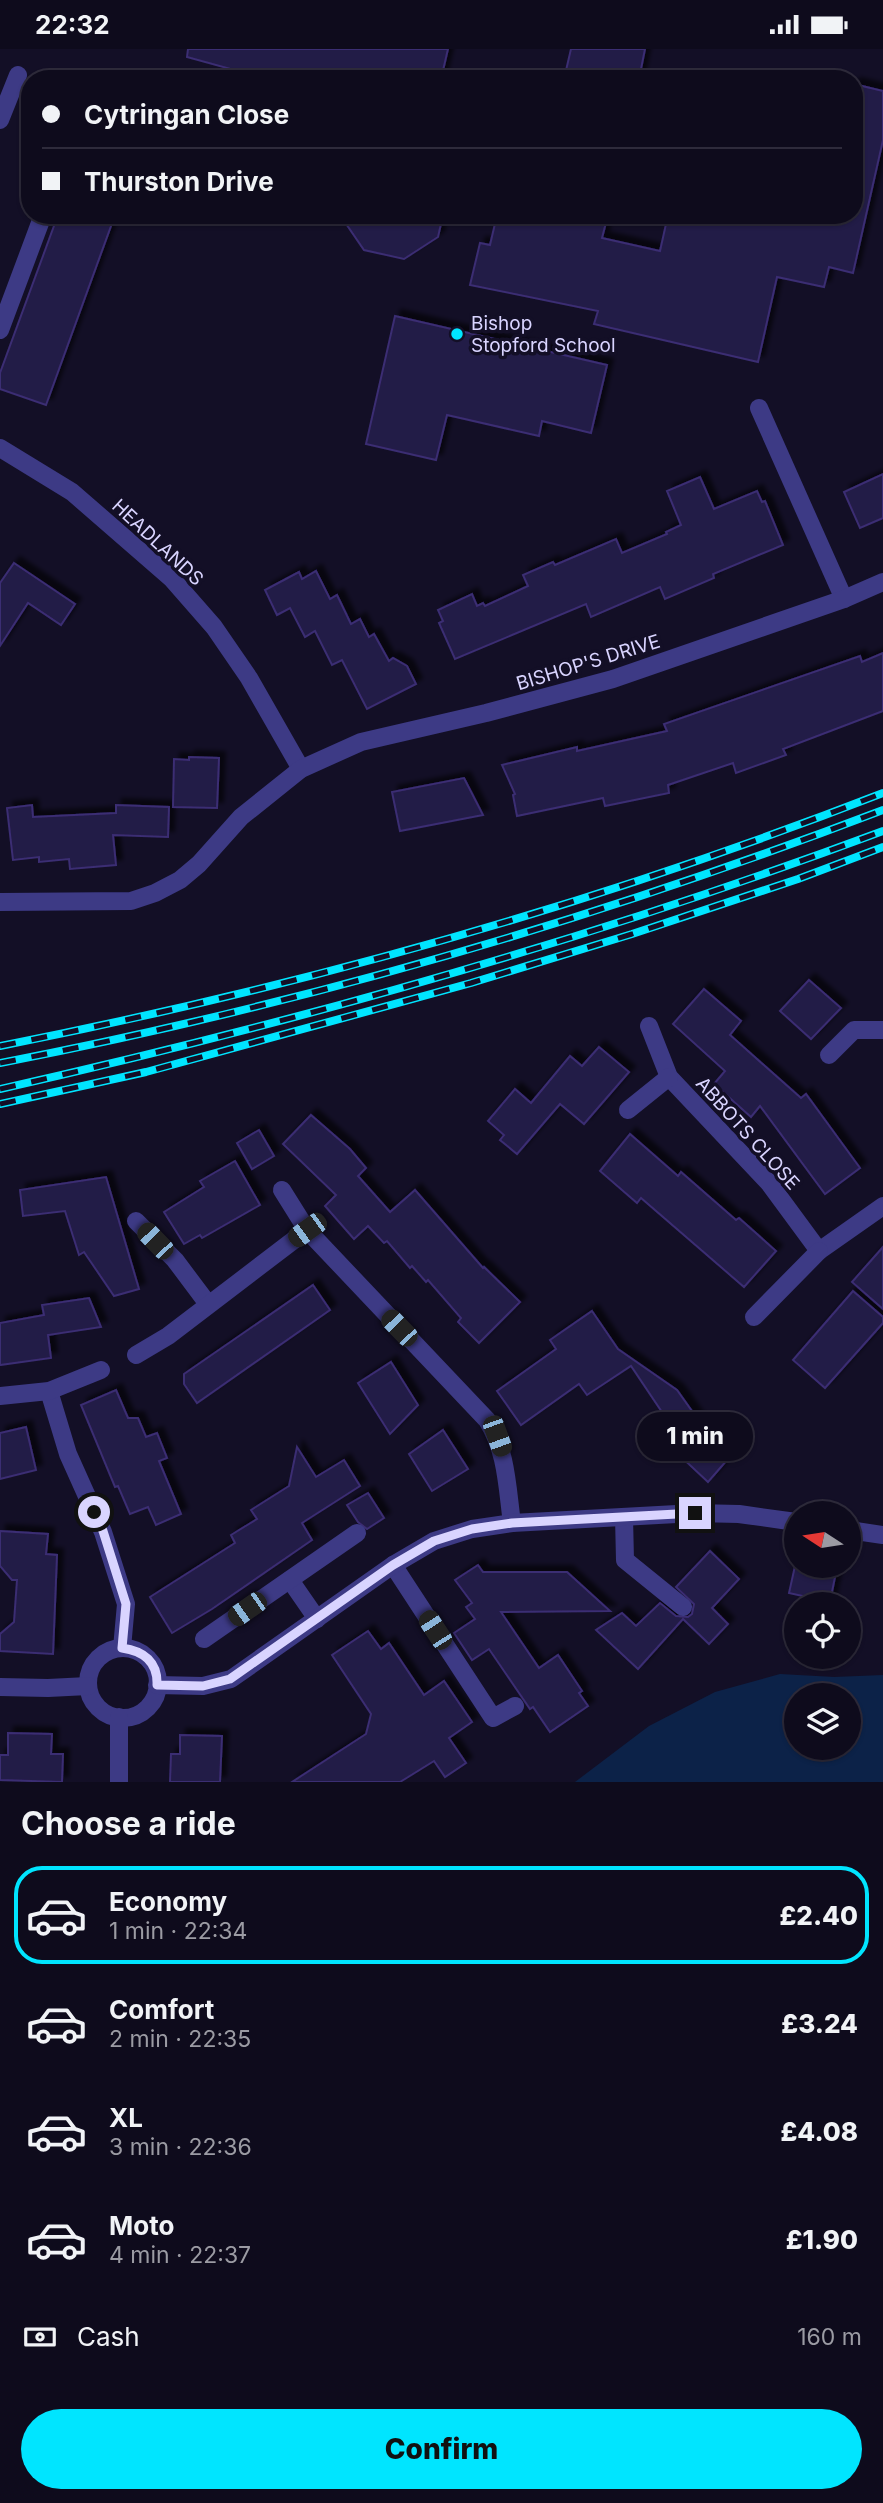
<!DOCTYPE html>
<html lang="en">
<head>
<meta charset="utf-8">
<style>
	body { margin:0; font-family:Inter,sans-serif; background:#171425; color:#f1f3f6; height:100vh; display:flex; flex-direction:column; font-size:26px; white-space:nowrap }
	* { box-sizing:border-box; margin:0 }
	p { font-size:23px; color:#9b9ba3 }
	.icon { flex:none; width:38px; height:38px; fill:none; stroke:currentColor; stroke-width:2; stroke-linecap:round; stroke-linejoin:round }
	.map { position:relative; height:1733px; overflow:hidden }
	.panel { display:flex; flex-direction:column; background:#0e0b1c; flex:1 }
	.panel>* { flex:none }
	.hud { position:absolute; left:21px; top:21px; width:842px; height:154px; border-radius:28px; box-shadow:0 2px 5px #0004,0 0 0 2px #2e2b3b; display:grid; align-content:center; height:154px; padding:0 21px; background:#0e0b1c }
	.needle { width:46px; rotate:282deg }
	.buttons { position:absolute; left:784px; top:1452px; display:grid; gap:14px }
	.buttons a { display:grid; place-items:center; width:77px; height:77px; border-radius:50%; background:#0e0b1c; box-shadow:0 2px 5px #0004,0 0 0 2px #2e2b3b; font-size:35px }
	.end { position:absolute; width:32px; height:32px; margin:-16px; border:9px solid #d9d4ff; background:#111; box-shadow:0 0 0 4px #111 }
	.from { border-radius:50% }
	.bubble { position:absolute; height:49px; border-radius:24px; background:#0e0b1c; box-shadow:0 2px 5px #0004,0 0 0 2px #2e2b3b; font-size:23px; font-weight:800; line-height:49px; text-align:center }
	.car { position:absolute; width:21px; height:42px; margin:-21px -10px; border-radius:9px; box-shadow:0 0 5px 2px #0007; background:linear-gradient(#222 24%,#8ab4d8 0 40%,#222 0 76%,#8ab4d8 0 86%,#222 0) }
	.hud b { display:flex; align-items:center; gap:24px; height:66px; font-size:26px }
	.hud b+b { border-top:2px solid #2e2b3b }
	.hud i { width:18px; height:18px; background:#f1f3f6 }
	ul { padding:0; list-style:none }
	li { display:flex; align-items:center; gap:21px; height:98px; margin:0 14px 10px; padding:0 7px; border:4px solid transparent; border-radius:28px }
	li div { flex:1 }
	li b { display:block; font-size:26px }
	li em { font-style:normal; font-weight:800 }
	li.selected { border-color:#00e5ff }
	li>.icon { width:63px; height:63px; stroke-width:1.5 }
	h2 { padding:0 21px; font-size:32px; line-height:84px }
	.pay { display:flex; align-items:center; gap:18px; height:77px; padding:0 21px; font-size:26px }
	.pay p { margin-inline-start:auto }
	.primary-button { display:flex; gap:14px; margin-top:auto; padding:14px 21px }
	.primary-button a { flex:1; height:80px; border-radius:42px; background:#00e5ff; color:#111; font-size:28px; font-weight:800; line-height:80px; text-align:center }
	.status { display:flex; justify-content:space-between; align-items:center; height:49px; padding:0 35px; background:#0e0b1c; direction:ltr }
	.status svg { height:19px; fill:currentColor }
	.map>svg:first-child { display:block }
</style>
</head>
<body>
<div class="status"><b>22:32</b><svg viewBox="0 0 49 12"><path d="M0 12V9h3v3zM5 12V6h3v6zM10 12V3h3v9zM15 12V0h3v12zM26 1h20v11H26zM47 4h2v5h-2z"/></svg></div>
<div class="map">
<svg width="883" height="1733" viewBox="0 0 883 1733">
	<defs>
		<filter id="shadow"><feDropShadow dx="6" dy="-6" stdDeviation="2" flood-color="#0009"/></filter>
	</defs>
	<rect width="100%" height="100%" fill="#130f26"/>
	<path fill="#0c2248" fill-rule="evenodd" d="M780 1625 834 1628 883 1626V1733H575L649 1677 715 1643ZM796 1647H849V1699H796Z"/>
	<g fill="#241b47" stroke="#3b2d73" stroke-width="2" filter="url(#shadow)">
		<path d="M188 0H448L441 30H267L187 8Z"/>
		<path d="M571 0H645L639 30H564Z"/>
		<path d="M854 35 883 42V91L853 224 829 218 824 238 777 228 758 313 594 275 598 262 470 236 480 194 490 196 497 166H608L602 189 660 202 668 166H854Z"/>
		<path d="M58 166H115L46 356 0 340V324Z"/>
		<path d="M340 166H443L438 188 404 210 364 201Z"/>
		<path d="M395 267 607 316 591 384 542 372 539 387 447 366 436 411 366 395Z"/>
		<path d="M883 425V469L860 479 844 443Z"/>
		<path d="M700 428 714 460 757 442 762 453 765 452 783 496 713 525 714 529 665 550 660 538 591 568 586 555 455 610 439 574 443 572 438 561 472 545 477 557 483 554 485 557 528 537 523 526 553 513 555 516 616 490 622 504 667 485 666 483 681 476 667 442Z"/>
		<path d="M14 514 75 555 61 576 28 554 0 597V534Z"/>
		<path d="M316 522 330 550 337 546 351 575 360 570 369 588 374 585 389 612 393 609 407 617 416 635 367 660 342 611 332 616 315 582 305 588 290 559 277 566 265 541 299 523 302 530Z"/>
		<path d="M883 604V662L783 700 786 706 736 724 733 714 668 736 669 744 605 757 603 749 517 767 513 746 515 745 502 716 577 698V702L667 682 664 675 860 607 862 613Z"/>
		<path d="M189 708 219 709 217 759 173 758 174 710 189 711Z"/>
		<path d="M464 729 483 766 400 782 392 743Z"/>
		<path d="M32 756 33 768 116 764V756L169 758 168 788 113 786 116 816 70 820 69 810 39 813V808L13 811 7 759Z"/>
		<path d="M809 931 841 959 811 990 780 962Z"/>
		<path d="M704 940 741 972 730 986 801 1049 806 1045 860 1119 825 1145 760 1057 751 1068 714 1035 725 1022 673 975Z"/>
		<path d="M599 998 629 1023 584 1075 560 1055 517 1105 500 1091 504 1086 488 1072 515 1040 531 1054 570 1007 582 1017Z"/>
		<path d="M311 1066 350 1100 366 1119 358 1127 390 1163 415 1141 483 1219 484 1218 520 1253 479 1294 458 1273 461 1269 428 1231 426 1233 412 1217 410 1219 387 1192 384 1194 368 1177 354 1190 325 1157 336 1146 283 1095Z"/>
		<path d="M259 1081 274 1107 252 1120 237 1094Z"/>
		<path d="M630 1085 678 1127 681 1123 736 1171 739 1169 776 1202 744 1238 641 1149 637 1154 600 1122Z"/>
		<path d="M235 1112 260 1156 202 1189 200 1186 184 1195 164 1163 204 1138 200 1132Z"/>
		<path d="M106 1128 139 1240 114 1247 84 1203 79 1206 65 1162 23 1167 20 1141Z"/>
		<path d="M883 1198V1260L852 1233Z"/>
		<path d="M313 1236 330 1261 197 1354 184 1335V1325Z"/>
		<path d="M853 1242 883 1268V1274L825 1339 793 1311Z"/>
		<path d="M89 1249 101 1278 48 1286 51 1309 0 1316V1274L44 1266 42 1256Z"/>
		<path d="M592 1262 618 1300 677 1341 697 1369 734 1403 708 1433 677 1404 684 1396 631 1317 587 1346 579 1335 521 1376 497 1342 556 1300 550 1291Z"/>
		<path d="M391 1313 418 1356 390 1385 358 1334Z"/>
		<path d="M116 1341 128 1369H138L146 1388 157 1384 167 1409 159 1412 181 1465 156 1476 148 1458 130 1465 118 1437 115 1438 81 1356Z"/>
		<path d="M26 1378 36 1421 0 1430V1384Z"/>
		<path d="M443 1381 468 1420 432 1442 409 1405Z"/>
		<path d="M297 1398 316 1428 344 1411 360 1437 302 1474 312 1491 212 1560 172 1584 150 1548 235 1494 231 1486 257 1470 251 1461 289 1437Z"/>
		<path d="M368 1444 384 1469 367 1480 358 1473 347 1456Z"/>
		<path d="M0 1482 48 1485 46 1505 57 1506 53 1605 0 1602V1585L14 1573 17 1531H12L0 1517Z"/>
		<path d="M710 1502 739 1530 712 1559 728 1575 709 1595 683 1570 638 1620 596 1581 622 1564 636 1577 660 1554 676 1567 688 1568 692 1565 694 1555 676 1538Z"/>
		<path d="M478 1516 483 1523H567L610 1562 501 1563 539 1619 558 1606 582 1642 579 1644 588 1657 550 1683 533 1658 530 1660 489 1600 472 1611 454 1584 475 1570 466 1558 472 1554 455 1531Z"/>
		<path d="M795 1517H833L832 1522 836 1523 830 1553 789 1544Z"/>
		<path d="M368 1582 381 1600 389 1594 424 1646 444 1632 472 1673 449 1689 466 1714 445 1728 434 1712 400 1733H292L366 1685 371 1665 332 1606Z"/>
		<path d="M8 1684 52 1685 51 1705H63L62 1733 0 1731V1706H8Z"/>
		<path d="M180 1686 222 1687 220 1733H170L171 1705H180Z"/>
	</g>
	<g fill="none" stroke-linecap="round" stroke-linejoin="round">
		<g stroke="#3d3a85" stroke-width="18">
			<path d="M0 71 18 26"/>
			<path d="M0 281 43 166"/>
			<path d="M759 359 844 550"/>
			<path d="M0 399 72 443 172 530 214 578 249 629 301 720"/>
			<path d="M0 853 131 852 155 844 180 831 199 815 241 768 301 720 361 693 486 664 613 630 844 550 883 533"/>
			<path d="M649 977 669 1028 769 1134 819 1202 883 1157"/>
			<path d="M829 1006 854 981H883"/>
			<path d="M628 1061 669 1028"/>
			<path d="M282 1141 307 1181"/>
			<path d="M136 1172 175 1211 208 1255"/>
			<path d="M754 1268 819 1202"/>
			<path d="M136 1306 168 1287 307 1181 487 1371C507 1403 507 1438 512 1474"/>
			<path d="M49 1342 68 1405 103 1483 126 1555 122 1599"/>
			<path d="M0 1347 49 1342 101 1321"/>
			<path d="M624 1468 625 1511 683 1558"/>
			<path d="M849 1481 883 1486"/>
			<path d="M393 1516 493 1669 515 1657"/>
			<path d="M290 1531 317 1570"/>
			<path d="M204 1590 357 1484"/>
			<circle cx="123" cy="1634" r="35"/>
			<path d="M157 1636 203 1637 231 1630 393 1516 434 1492 472 1480 512 1474 695 1464 739 1465 796 1473"/>
			<path d="M0 1638 48 1639 88 1637"/>
			<path d="M119 1668V1733"/>
		</g>
		<defs>
			<g id="rail">
				<path d="M0 997C301 938 597 855 883 744"/>
				<path d="M0 1014C301 956 597 870 883 761"/>
				<path d="M0 1040C299 973 596 889 883 782"/>
				<path d="M0 1055 146 1023 471 934 632 885 798 830 883 798"/>
			</g>
		</defs>
		<use href="#rail" stroke="#00e5ff" stroke-width="8"/>
		<use href="#rail" stroke="#130f26" stroke-width="5" stroke-dasharray="16" stroke-linecap="butt"/>
	</g>
	<g fill="none" stroke-linecap="round" stroke-linejoin="round">
		<path stroke="#d9d4ff" stroke-width="9" d="M94 1463 103 1482 126 1555 122 1599C144 1602 158 1613 157 1636L203 1637 230 1630 393 1516 434 1492 472 1480 512 1474 695 1464"/>
	</g>
	<circle fill="#00e5ff" stroke="#130f26" stroke-width="2.5" cx="457" cy="285" r="7"/>
	<g text-anchor="middle" stroke-width="7" stroke-linejoin="round" paint-order="stroke">
		<g font-size="19" fill="#d9d4ff" stroke="#130f26" text-anchor="start">
			<text x="471" y="281">Bishop<tspan x="471" dy="22">Stopford School</tspan></text>
		</g>
		<g font-size="19" fill="#d9d4ff" stroke="#130f26">
			<text transform="translate(158 493) rotate(43)" y="7">HEADLANDS</text>
			<text transform="translate(588 613) rotate(-17)" y="7">BISHOP'S DRIVE</text>
			<text transform="translate(748 1084) rotate(48)" y="7">ABBOTS CLOSE</text>
		</g>
	</g>
</svg>
<div class="buttons">
<a><svg class="needle" viewBox="-14 -14 28 28"><path d="M0-13l5 13h-10z" fill="#e53935"/><path d="M0 13l5-13h-10z" fill="#9b9ba3"/></svg></a>
<a><svg class="icon" aria-label="locate" viewBox="0 0 24 24"><circle cx="12" cy="12" r="6"/><path d="M12 2v4M12 18v4M2 12h4M18 12h4"/></svg></a>
<a><svg class="icon" aria-label="layers" viewBox="0 0 24 24"><path d="M12 4l9 5-9 5-9-5zM3 14l9 5 9-5"/></svg></a>
</div>
<i class="end from" style="left:94px;top:1463px"></i>
<i class="end" style="left:695px;top:1464px"></i>
<div class="bubble" style="left:637px;top:1363px;width:116px">1 min</div>
<i class="car" style="left:307px;top:1181px;rotate:234deg"></i>
<i class="car" style="left:155px;top:1192px;rotate:316deg"></i>
<i class="car" style="left:399px;top:1279px;rotate:316deg"></i>
<i class="car" style="left:497px;top:1387px;rotate:160deg"></i>
<i class="car" style="left:247px;top:1560px;rotate:235deg"></i>
<i class="car" style="left:435px;top:1581px;rotate:327deg"></i>
<div class="hud">
<b><i class="from"></i>Cytringan Close</b>
<b><i></i>Thurston Drive</b>
</div>
</div>
<section class="panel">
<h2>Choose a ride</h2>
<ul>
<li class="selected"><svg class="icon" aria-label="car" viewBox="0 0 24 24"><path d="M5 17H2v-5l4-1 3-4h7l3 4 3 1v5h-3M9 17h6M6 11h13"/><circle cx="7" cy="17" r="2"/><circle cx="17" cy="17" r="2"/></svg><div><b>Economy</b><p>1 min · 22:34</p></div><em>£2.40</em></li>
<li><svg class="icon" aria-label="car" viewBox="0 0 24 24"><path d="M5 17H2v-5l4-1 3-4h7l3 4 3 1v5h-3M9 17h6M6 11h13"/><circle cx="7" cy="17" r="2"/><circle cx="17" cy="17" r="2"/></svg><div><b>Comfort</b><p>2 min · 22:35</p></div><em>£3.24</em></li>
<li><svg class="icon" aria-label="car" viewBox="0 0 24 24"><path d="M5 17H2v-5l4-1 3-4h7l3 4 3 1v5h-3M9 17h6M6 11h13"/><circle cx="7" cy="17" r="2"/><circle cx="17" cy="17" r="2"/></svg><div><b>XL</b><p>3 min · 22:36</p></div><em>£4.08</em></li>
<li><svg class="icon" aria-label="car" viewBox="0 0 24 24"><path d="M5 17H2v-5l4-1 3-4h7l3 4 3 1v5h-3M9 17h6M6 11h13"/><circle cx="7" cy="17" r="2"/><circle cx="17" cy="17" r="2"/></svg><div><b>Moto</b><p>4 min · 22:37</p></div><em>£1.90</em></li>
</ul>
<div class="pay"><svg class="icon" aria-label="cash" viewBox="0 0 24 24"><path d="M3 7h18v10H3z"/><circle cx="12" cy="12" r="2"/></svg>Cash<p>160 m</p></div>
<div class="primary-button"><a>Confirm</a></div>
</section>
</body>
</html>
